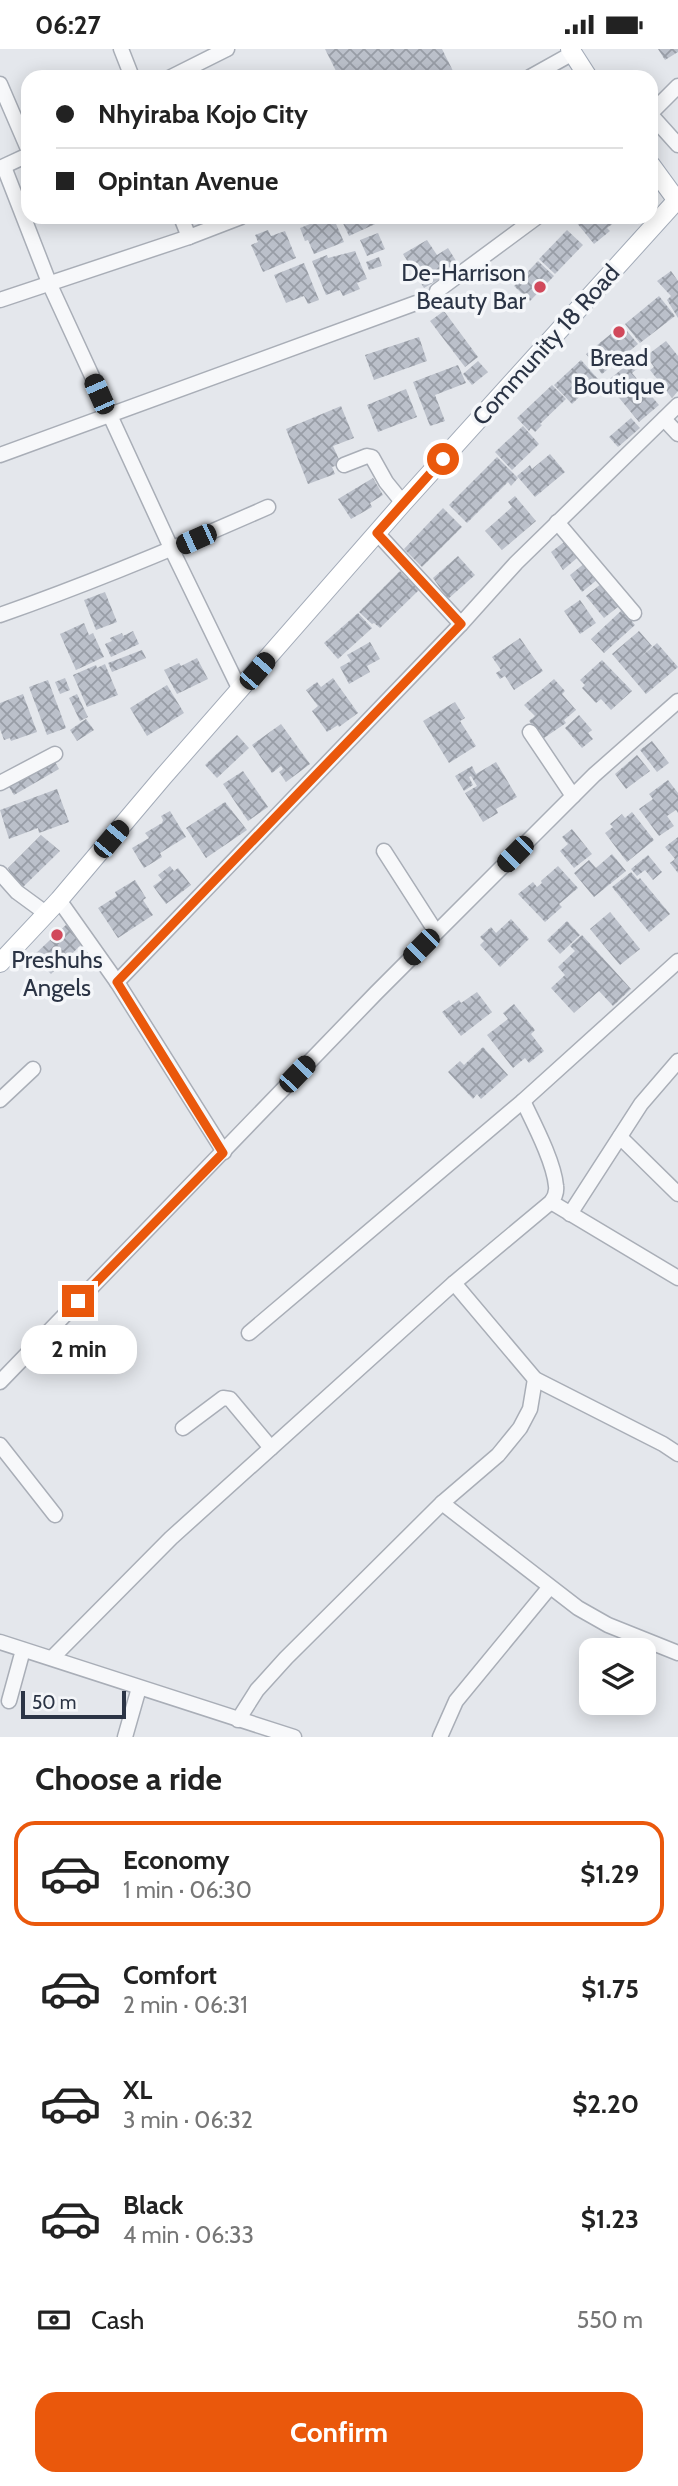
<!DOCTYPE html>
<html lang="en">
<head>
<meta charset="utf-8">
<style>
	body { margin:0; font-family:Cabin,sans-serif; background:#f2f2f2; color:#222; height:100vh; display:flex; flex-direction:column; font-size:26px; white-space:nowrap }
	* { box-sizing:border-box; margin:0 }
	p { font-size:23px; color:#767676 }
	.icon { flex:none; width:38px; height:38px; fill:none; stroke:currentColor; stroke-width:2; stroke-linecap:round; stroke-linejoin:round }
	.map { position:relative; height:1688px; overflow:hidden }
	.drawer { display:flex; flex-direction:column; background:#fff; flex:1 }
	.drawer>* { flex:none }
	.top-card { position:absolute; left:21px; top:21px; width:637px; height:154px; border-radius:21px; box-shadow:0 4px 18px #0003; display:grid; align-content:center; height:154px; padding:0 35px; background:#fff }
	.fabs { position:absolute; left:579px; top:1589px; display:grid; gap:14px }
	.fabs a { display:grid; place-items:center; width:77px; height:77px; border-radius:14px; background:#fff; box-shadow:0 4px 18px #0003; font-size:35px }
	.scale { position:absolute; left:21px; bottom:18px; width:105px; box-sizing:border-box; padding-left:7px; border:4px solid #2b3445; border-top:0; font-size:19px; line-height:24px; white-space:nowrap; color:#2b3445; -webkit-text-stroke:5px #f4f6f9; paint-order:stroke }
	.end { position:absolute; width:32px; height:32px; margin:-16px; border:9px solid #ea580c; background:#fff; box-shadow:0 0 0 4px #fff }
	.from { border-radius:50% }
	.bubble { position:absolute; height:49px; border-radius:21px; background:#fff; box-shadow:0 4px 18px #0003; font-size:23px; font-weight:700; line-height:49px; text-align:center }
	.car { position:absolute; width:21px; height:42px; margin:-21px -10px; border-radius:9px; box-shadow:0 0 5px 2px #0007; background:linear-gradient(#222 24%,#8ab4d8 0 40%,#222 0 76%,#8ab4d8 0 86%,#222 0) }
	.top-card b { display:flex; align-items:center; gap:24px; height:66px; font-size:26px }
	.top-card b+b { border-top:2px solid #e0e0e0 }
	.top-card i { width:18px; height:18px; background:#222 }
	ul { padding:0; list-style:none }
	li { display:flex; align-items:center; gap:21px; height:105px; margin:0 14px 10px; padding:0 21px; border:4px solid transparent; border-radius:21px }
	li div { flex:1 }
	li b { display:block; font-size:26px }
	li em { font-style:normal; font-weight:700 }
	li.active { border-color:#ea580c }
	li>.icon { width:63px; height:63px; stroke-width:1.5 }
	h2 { padding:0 35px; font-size:32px; line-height:84px }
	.pay { display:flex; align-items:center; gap:18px; height:77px; padding:0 35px; font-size:26px }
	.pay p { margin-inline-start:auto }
	.cta { display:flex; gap:14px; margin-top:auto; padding:14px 35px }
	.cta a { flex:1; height:80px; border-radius:21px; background:#ea580c; color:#fff; font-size:28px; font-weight:700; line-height:80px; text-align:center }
	.status { display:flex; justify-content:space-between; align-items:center; height:49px; padding:0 35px; background:#fff; direction:ltr }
	.status svg { height:19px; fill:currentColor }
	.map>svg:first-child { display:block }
</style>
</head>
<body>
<div class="status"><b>06:27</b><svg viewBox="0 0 49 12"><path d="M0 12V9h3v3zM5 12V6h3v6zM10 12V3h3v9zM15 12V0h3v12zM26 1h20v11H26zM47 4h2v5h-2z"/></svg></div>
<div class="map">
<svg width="678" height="1688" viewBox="0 0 678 1688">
	<defs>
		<pattern id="building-cross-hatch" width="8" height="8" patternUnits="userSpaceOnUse" patternTransform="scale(1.75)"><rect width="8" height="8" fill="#bbc0ca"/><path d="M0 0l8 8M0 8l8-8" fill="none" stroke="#989da6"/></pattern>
	</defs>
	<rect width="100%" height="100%" fill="#e4e7ec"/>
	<g fill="url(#building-cross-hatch)">
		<path d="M325 0H442L456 28H339Z"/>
		<path d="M658 0H678V3L665 11Z"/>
		<path d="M307 168 324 170 333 168 344 193 314 205 308 191 305 192 300 179 310 175Z"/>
		<path d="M340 168H383L384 171 349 187Z"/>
		<path d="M572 168H617L619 170 607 179 610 182 594 195Z"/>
		<path d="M268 181 271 187 285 182 296 209 263 223 251 196 258 193 255 186Z"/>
		<path d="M567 181 583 196 555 225 539 210Z"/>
		<path d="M378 184 385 200 367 207 360 191Z"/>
		<path d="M427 191 437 206 448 199 458 215 446 222 448 225 424 239 403 205Z"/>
		<path d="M355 202 367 230 357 234 360 240 343 247 340 241 326 246 312 212 327 206 328 209Z"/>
		<path d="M379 208 382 217 369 221 366 213Z"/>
		<path d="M538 212 554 227 530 252 514 237Z"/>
		<path d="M304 214 319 251 308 255 304 247 286 254 274 226Z"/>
		<path d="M671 222 678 232V269L667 251 671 247 657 232Z"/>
		<path d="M659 247 675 267 640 294 625 275Z"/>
		<path d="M444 262 478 308 465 318 430 272Z"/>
		<path d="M622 276 638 295 602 325 586 305Z"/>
		<path d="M419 288 427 312 374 331 365 306Z"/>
		<path d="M666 292 678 307V342L672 349 650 321 654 318 646 307Z"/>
		<path d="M638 307 644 314 632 324 659 356 639 373 606 333Z"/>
		<path d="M581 311 598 330 572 355 554 336Z"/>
		<path d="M478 312 488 323 472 336 463 325Z"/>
		<path d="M458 316 466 334 435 346 445 372 430 377 413 333Z"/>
		<path d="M552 336 566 350 540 375 542 376 535 383 531 379 529 382 517 369Z"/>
		<path d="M406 340 417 368 378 383 367 356Z"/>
		<path d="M341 357 354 389 333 397 341 415 332 418 335 425 308 435 286 380Z"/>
		<path d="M631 369 640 379 618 398 609 388Z"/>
		<path d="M523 377 539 395 512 421 495 403Z"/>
		<path d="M550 405 565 423 535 448 517 427 530 416 532 420Z"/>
		<path d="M497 408 518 429 511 437 508 433 467 474 449 456Z"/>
		<path d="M373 429 383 446 370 454 372 458 351 470 338 450Z"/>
		<path d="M515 447 536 472 502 501 485 482 512 458 508 453Z"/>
		<path d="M443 459 462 478 422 518 404 500Z"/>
		<path d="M564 493 577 509 563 521 551 503Z"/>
		<path d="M458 507 475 526 448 550 433 529Z"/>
		<path d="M585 514 598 530 582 543 570 526Z"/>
		<path d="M400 522 419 541 380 579 374 574 372 575 359 563Z"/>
		<path d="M601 535 619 557 604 569 586 547Z"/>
		<path d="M105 543 117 573 96 581 84 551Z"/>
		<path d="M580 551 596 574 580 585 564 562Z"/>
		<path d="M622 561 635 576 604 604 591 590Z"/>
		<path d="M358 564 372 579 338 610 324 594Z"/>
		<path d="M84 574 89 586 93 584 104 608 76 621 60 585Z"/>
		<path d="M133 582 139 595 111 608 105 595 112 592 110 589 122 584 123 587Z"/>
		<path d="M639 582 652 597 641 608 657 594 678 618 646 645 612 605Z"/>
		<path d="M520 589 543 622 514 641 505 627 500 630 496 624 501 621 492 608Z"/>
		<path d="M370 593 380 610 367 617 370 623 349 635 340 618 351 612 347 606Z"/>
		<path d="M142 601 146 609 112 623 108 614Z"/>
		<path d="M197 609 208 630 177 645 164 621 179 614 181 617Z"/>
		<path d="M602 611 632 642 611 661 601 650 596 654 582 639 585 636 580 631Z"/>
		<path d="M105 615 118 646 87 658 73 626 96 616 97 619Z"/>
		<path d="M65 629 70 641 60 645 55 633Z"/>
		<path d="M333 629 358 664 339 678 338 676 327 683 312 662 318 657 306 641 317 633 321 638Z"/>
		<path d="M554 630 565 642 562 645 576 661 564 671 566 674 544 689 529 672 535 667 524 656Z"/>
		<path d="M48 631 66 679 47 686 29 638Z"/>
		<path d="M167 636 184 664 147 687 130 659Z"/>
		<path d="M23 645 37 683 11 692 10 689 4 691 0 680V654Z"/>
		<path d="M77 645 88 668 80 672 69 649Z"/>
		<path d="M455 653 465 669 460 672 476 697 449 714 423 672Z"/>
		<path d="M579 666 592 681 588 684 593 690 582 699 565 679Z"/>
		<path d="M86 670 94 681 77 692 70 681Z"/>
		<path d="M281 675 310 715 286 733 279 723 283 720 281 717 272 724 252 696Z"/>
		<path d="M237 686 249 699 217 729 205 716Z"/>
		<path d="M652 692 669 714 657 723 640 701Z"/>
		<path d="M637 706 650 722 626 740 615 725Z"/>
		<path d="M54 711 59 720 14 746 9 738Z"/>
		<path d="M496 713 517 748 496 760 498 764 483 773 465 744 477 737 471 727 469 728 473 736 464 742 455 727 472 717 476 725Z"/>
		<path d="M243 722 268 758 248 772 223 735Z"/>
		<path d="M668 731 678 744V764L676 761 667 767 674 777 659 787 639 760 653 750 649 745Z"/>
		<path d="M57 740 69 773 39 784 38 779 9 790 0 761Z"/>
		<path d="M225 753 247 781 206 809 186 779Z"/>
		<path d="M170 762 186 788 160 804 162 808 144 819 132 799 149 789 145 784 162 774 163 771 161 767Z"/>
		<path d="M632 763 654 791 627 813 605 784 613 778 610 775 622 765 625 769Z"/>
		<path d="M572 780 592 805 574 819 560 802 568 795 562 788Z"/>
		<path d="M41 786 60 802 22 839 14 831 8 819Z"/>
		<path d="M678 788V824L670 814 675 810 665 798Z"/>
		<path d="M612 805 626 822 594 848 574 824 589 811 596 819Z"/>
		<path d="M648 806 662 823 653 831 645 821 637 827 631 820Z"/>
		<path d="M170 817 174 822 178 819 191 836 166 855 153 837 162 831 158 826Z"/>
		<path d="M558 817 578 839 559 855 562 858 545 873 518 845 533 833 537 838 542 834 541 832Z"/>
		<path d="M631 823 638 831 640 829 670 865 649 883 612 838Z"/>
		<path d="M135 831 146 849 143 851 153 866 118 889 98 859 117 847 115 843Z"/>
		<path d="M610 863 640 900 620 916 590 880Z"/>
		<path d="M511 870 529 890 500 918 480 896 484 892 480 888 491 878 496 884Z"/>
		<path d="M567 872 580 886 560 905 547 891Z"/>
		<path d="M68 874 85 892 51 925 33 907Z"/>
		<path d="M582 886 631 940 613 957 599 942 574 964 551 939 565 926 558 918 575 902 570 897Z"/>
		<path d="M477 943 492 963 461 987 442 963 459 951 461 954Z"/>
		<path d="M514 955 535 981 531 985 544 1002 529 1014 525 1009 513 1019 487 986 508 970 503 964Z"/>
		<path d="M483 998 508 1026 481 1050 477 1045 473 1050 448 1023 460 1012 464 1016Z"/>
	</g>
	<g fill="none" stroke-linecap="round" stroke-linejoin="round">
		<defs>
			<g id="minor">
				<path d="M121 0 132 28"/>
				<path d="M171 28 227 0"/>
				<path d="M530 28 573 4"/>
				<path d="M0 35 28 100"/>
				<path d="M651 64 678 37"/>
				<path d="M651 66 678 96"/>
				<path d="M4 118 50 236 172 501 240 641"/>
				<path d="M0 119 28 106"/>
				<path d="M181 168 189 188"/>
				<path d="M437 242 537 168"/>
				<path d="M0 251 189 188 241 168"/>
				<path d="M664 370 678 385"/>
				<path d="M0 406 416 254"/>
				<path d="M344 416 367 407 372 408 386 433 403 454"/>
				<path d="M557 473 634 564"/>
				<path d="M377 484 461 575"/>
				<path d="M0 566C91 534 180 497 268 458"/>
				<path d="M530 683 573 747"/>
				<path d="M0 734 55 705"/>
				<path d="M384 802 436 883"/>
				<path d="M0 824 17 843 47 865"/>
				<path d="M59 851 117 933 224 1103"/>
				<path d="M117 933 461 575 516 514 678 356"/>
				<path d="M0 1051 33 1020"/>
				<path d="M620 1088 678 1145"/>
				<path d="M551 1153 678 1229"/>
				<path d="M570 1165 641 1055 678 1012"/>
				<path d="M454 1234 535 1330 663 1395 678 1405"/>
				<path d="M249 1284 523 1052 678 912"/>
				<path d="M0 1333 376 944 594 726 678 652"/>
				<path d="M183 1379 223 1349 230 1350 271 1399"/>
				<path d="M0 1396 55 1466"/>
				<path d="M442 1454 578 1559 608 1576 678 1604"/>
				<path d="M0 1593 294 1688"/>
				<path d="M52 1609 171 1489 454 1234 551 1153C555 1148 557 1144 556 1137 554 1113 534 1075 523 1052"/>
				<path d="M9 1652 23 1601"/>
				<path d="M238 1671 257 1641 286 1609 442 1454 498 1406 520 1379 530 1360 535 1330"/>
				<path d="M125 1688 139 1639"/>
				<path d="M440 1688 456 1652 549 1539"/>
			</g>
			<g id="major">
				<path d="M570 0 588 28"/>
				<path d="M651 116 678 153"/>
				<path d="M0 914 59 851 163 728 403 454 677 151"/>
			</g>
		</defs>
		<use href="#minor" stroke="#a9aeb7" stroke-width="17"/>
		<use href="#major" stroke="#a3abb8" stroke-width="20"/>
		<use href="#minor" stroke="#f7f8fa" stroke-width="14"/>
		<use href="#major" stroke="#fff" stroke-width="18"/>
	</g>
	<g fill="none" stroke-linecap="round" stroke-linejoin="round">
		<path stroke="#ea580c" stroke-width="9" d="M78 1252 223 1104 117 933 461 575 377 484 443 410"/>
	</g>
	<g fill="#d1495b" stroke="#f4f6f9" stroke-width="2.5">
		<circle cx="540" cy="238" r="7"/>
		<circle cx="619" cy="283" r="7"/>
		<circle cx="57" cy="886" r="7"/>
	</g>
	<g text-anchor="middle" stroke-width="7" stroke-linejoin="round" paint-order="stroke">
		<g font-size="24" fill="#2b3445" stroke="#f4f6f9">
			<text x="526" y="232" text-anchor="end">De-Harrison<tspan x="526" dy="28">Beauty Bar</tspan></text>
			<text x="619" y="317">Bread<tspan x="619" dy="28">Boutique</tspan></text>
			<text x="57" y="919">Preshuhs<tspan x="57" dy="28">Angels</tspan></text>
		</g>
		<g font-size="24" fill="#2b3445" stroke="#f4f6f9">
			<text transform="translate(546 296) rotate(-48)" y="8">Community 18 Road</text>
		</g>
	</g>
</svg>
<div class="fabs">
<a><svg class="icon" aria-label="layers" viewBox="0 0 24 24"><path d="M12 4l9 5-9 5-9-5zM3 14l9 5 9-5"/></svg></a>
</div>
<div class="scale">50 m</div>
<i class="end from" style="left:443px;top:410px"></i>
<i class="end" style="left:78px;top:1252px"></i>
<div class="bubble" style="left:21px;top:1276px;width:116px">2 min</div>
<i class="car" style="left:99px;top:345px;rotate:336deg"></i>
<i class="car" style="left:196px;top:490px;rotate:246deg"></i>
<i class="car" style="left:257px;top:622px;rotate:41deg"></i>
<i class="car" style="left:111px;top:790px;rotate:40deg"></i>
<i class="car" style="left:515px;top:805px;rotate:225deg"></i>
<i class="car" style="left:421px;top:898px;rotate:225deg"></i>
<i class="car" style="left:297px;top:1025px;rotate:44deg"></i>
<div class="top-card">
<b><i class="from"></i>Nhyiraba Kojo City</b>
<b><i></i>Opintan Avenue</b>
</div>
</div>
<section class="drawer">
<h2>Choose a ride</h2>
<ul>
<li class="active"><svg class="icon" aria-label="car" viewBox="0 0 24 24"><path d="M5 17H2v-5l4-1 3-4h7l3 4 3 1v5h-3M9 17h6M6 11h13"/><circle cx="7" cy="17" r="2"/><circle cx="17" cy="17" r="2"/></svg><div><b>Economy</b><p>1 min · 06:30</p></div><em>$1.29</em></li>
<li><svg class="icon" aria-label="car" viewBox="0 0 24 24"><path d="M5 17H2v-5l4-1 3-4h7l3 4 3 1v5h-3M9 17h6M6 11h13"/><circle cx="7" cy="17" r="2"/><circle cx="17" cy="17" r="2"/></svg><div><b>Comfort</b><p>2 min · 06:31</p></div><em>$1.75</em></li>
<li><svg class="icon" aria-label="car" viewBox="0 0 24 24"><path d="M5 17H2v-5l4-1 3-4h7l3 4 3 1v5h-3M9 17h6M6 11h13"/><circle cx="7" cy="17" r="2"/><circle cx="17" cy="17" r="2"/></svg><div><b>XL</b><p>3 min · 06:32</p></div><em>$2.20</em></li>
<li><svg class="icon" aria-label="car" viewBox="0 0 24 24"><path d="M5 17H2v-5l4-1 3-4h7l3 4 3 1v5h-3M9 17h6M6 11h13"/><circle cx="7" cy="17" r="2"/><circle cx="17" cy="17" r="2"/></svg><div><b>Black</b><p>4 min · 06:33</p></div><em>$1.23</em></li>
</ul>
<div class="pay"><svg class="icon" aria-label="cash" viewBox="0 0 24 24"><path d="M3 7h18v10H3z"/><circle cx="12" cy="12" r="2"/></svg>Cash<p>550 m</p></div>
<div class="cta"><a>Confirm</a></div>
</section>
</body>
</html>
